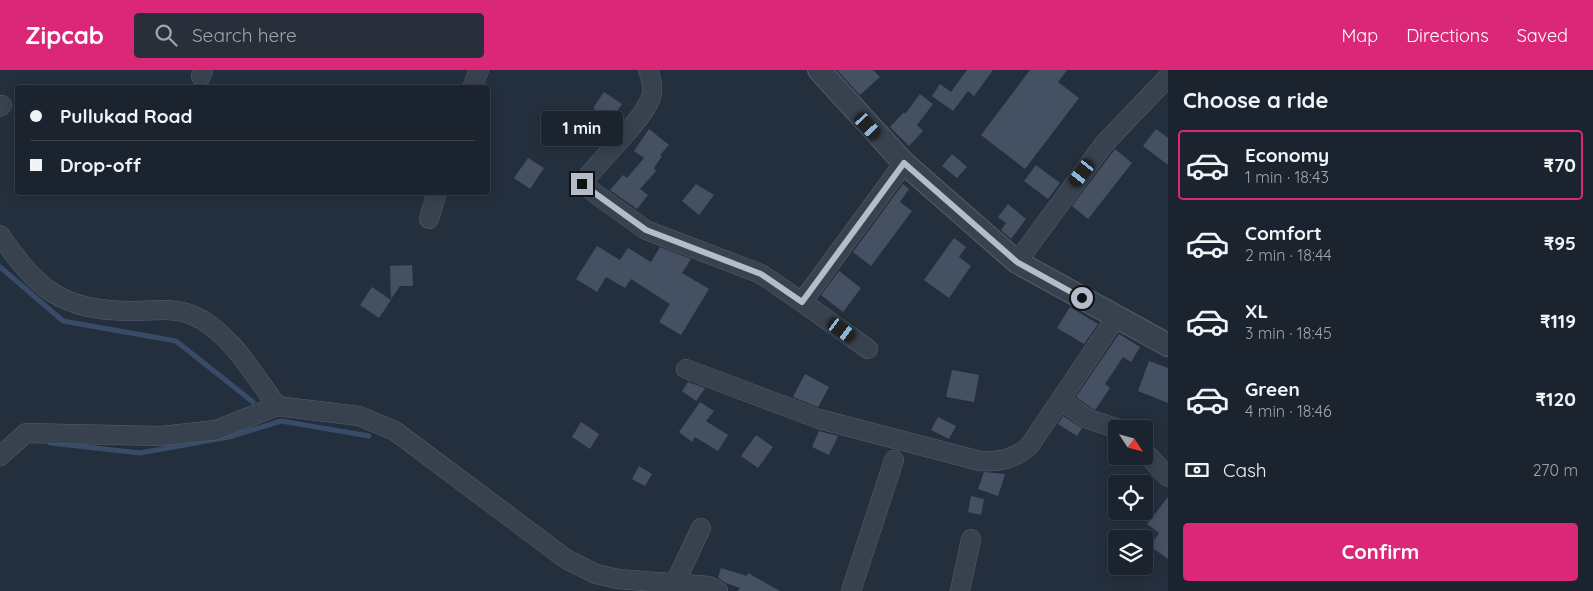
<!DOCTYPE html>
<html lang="en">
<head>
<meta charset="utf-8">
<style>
	body { margin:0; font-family:Quicksand,sans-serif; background:#282f3a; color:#f1f3f6; height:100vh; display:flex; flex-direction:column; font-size:19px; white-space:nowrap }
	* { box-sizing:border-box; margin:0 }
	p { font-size:16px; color:#a0a4aa }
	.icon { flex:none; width:28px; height:28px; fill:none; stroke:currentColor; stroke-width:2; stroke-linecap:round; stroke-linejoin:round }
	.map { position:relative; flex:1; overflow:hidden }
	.sheet { display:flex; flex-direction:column; background:#1b232e; width:425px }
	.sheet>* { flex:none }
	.banner { position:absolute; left:15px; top:15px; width:475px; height:110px; border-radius:5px; box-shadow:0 2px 12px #0003,0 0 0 1px #39404a; display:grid; align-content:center; height:110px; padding:0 15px; background:#1b232e }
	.needle { width:32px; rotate:126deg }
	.tools { position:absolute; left:1108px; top:350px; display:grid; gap:10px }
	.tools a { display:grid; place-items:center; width:45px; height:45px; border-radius:5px; background:#1b232e; box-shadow:0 2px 12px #0003,0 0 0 1px #39404a; font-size:25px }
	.end { position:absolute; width:22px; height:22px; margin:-11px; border:6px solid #b4bcc9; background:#111; box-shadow:0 0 0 2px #111 }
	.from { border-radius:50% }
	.bubble { position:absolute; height:35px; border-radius:5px; background:#1b232e; box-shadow:0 2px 12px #0003,0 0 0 1px #39404a; font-size:16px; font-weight:800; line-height:35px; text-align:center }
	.car { position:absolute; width:15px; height:30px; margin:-15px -8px; border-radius:6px; box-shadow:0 0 4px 1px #0007; background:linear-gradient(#222 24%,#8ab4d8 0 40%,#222 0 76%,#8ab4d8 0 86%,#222 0) }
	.banner b { display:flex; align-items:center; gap:18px; height:48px; font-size:19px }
	.banner b+b { border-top:1px solid #39404a }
	.banner i { width:12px; height:12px; background:#f1f3f6 }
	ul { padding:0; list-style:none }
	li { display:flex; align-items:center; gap:15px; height:70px; margin:0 10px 8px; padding:0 5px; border:2px solid transparent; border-radius:5px }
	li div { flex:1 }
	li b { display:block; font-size:19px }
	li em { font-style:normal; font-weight:800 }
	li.current { border-color:#db2777 }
	li>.icon { width:45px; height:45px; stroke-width:1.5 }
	h2 { padding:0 15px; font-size:22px; line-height:60px }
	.pay { display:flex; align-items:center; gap:12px; height:55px; padding:0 15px; font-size:19px }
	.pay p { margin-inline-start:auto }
	.primary-button { display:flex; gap:10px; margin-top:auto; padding:10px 15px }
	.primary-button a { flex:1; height:58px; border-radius:5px; background:#db2777; color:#fff; font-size:20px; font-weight:800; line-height:58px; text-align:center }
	header { display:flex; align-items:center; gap:30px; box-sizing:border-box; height:70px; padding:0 25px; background:#db2777; color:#fff }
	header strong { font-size:24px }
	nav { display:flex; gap:28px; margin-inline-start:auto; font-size:18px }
	.search { width:350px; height:45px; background:#282f3a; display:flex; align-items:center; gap:12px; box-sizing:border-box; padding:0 18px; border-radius:5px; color:#a0a4aa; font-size:19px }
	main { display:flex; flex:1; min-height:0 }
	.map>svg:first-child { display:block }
</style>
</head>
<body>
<header>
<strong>Zipcab</strong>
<div class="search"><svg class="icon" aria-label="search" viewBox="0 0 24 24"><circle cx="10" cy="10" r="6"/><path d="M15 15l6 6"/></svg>Search here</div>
<nav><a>Map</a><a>Directions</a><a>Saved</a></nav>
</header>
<main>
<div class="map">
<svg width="1168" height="521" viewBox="0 0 1168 521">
	<rect width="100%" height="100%" fill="#242f3e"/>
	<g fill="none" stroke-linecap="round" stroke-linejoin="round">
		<g stroke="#394c67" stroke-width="5">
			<path d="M0 197 63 251 176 271 253 332"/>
			<path d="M50 373 140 383 229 367 281 351 369 366"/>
		</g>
	</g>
	<g fill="#455162">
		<path d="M837 0H873L880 7 860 25Z"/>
		<path d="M967 0H993L974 26 968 21 953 41 932 26 940 14 951 22Z"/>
		<path d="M1030 0H1067L1058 12 1079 28 1025 99 981 65Z"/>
		<path d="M604 22 622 34 611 50 593 38Z"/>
		<path d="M920 24 933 34 917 55 923 61 909 76 890 57 904 42 905 44Z"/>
		<path d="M649 59 669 75 660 85 662 86 654 98 656 101 640 119 648 125 637 139 610 120 623 105 627 108 644 88 634 81Z"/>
		<path d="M1156 59 1168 68V95L1143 76Z"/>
		<path d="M1115 79 1132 93 1088 149 1072 136Z"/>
		<path d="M952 84 967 97 957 108 942 96Z"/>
		<path d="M528 88 544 98 530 119 514 108Z"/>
		<path d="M1036 95 1060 113 1048 129 1024 111Z"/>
		<path d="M696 114 714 125 699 145 682 131Z"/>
		<path d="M903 114 909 119 900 132 912 141 871 196 853 182Z"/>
		<path d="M1008 134 1026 149 1011 169 1001 160 1006 153 998 147Z"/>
		<path d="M954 168 966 177 959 187 971 196 949 228 924 210Z"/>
		<path d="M597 176 620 190 628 178 651 192 660 177 691 189 682 203 709 219 681 265 659 252 670 234 631 209 625 218 606 207 597 222 576 209Z"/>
		<path d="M412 195 413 216H400L391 229 390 196Z"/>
		<path d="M839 201 861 218 843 242 821 225Z"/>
		<path d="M372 217 391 230 379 248 360 235Z"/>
		<path d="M1070 237 1098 254 1084 274 1057 258Z"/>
		<path d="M1119 264 1140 277 1131 292 1123 287 1105 314 1110 318 1095 340 1093 339 1076 327Z"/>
		<path d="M1149 291 1168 298V333L1138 321Z"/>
		<path d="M952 300 979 305 974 332 946 327Z"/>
		<path d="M805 304 829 317 818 337 793 327Z"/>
		<path d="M688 312 705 318 696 331 682 321Z"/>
		<path d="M700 332 714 341 706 351 728 365 718 381 695 367 692 372 679 362Z"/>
		<path d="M1063 346 1082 358 1077 366 1058 354Z"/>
		<path d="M938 347 956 356 949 369 931 360Z"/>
		<path d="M581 352 599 364 590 379 572 367Z"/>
		<path d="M819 361 838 366 829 385 812 377Z"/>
		<path d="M756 365 773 377 758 398 741 386Z"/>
		<path d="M639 396 652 404 645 416 632 409Z"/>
		<path d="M984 402 1005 404 998 426 978 419Z"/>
		<path d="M971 426 984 429 981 445 968 442Z"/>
		<path d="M1168 427V489L1150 476 1159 463 1147 454Z"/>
		<path d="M721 498 747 506 748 503 780 521H738L740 518 726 513 718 508Z"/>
	</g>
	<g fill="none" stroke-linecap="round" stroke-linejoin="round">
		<defs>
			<g id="minor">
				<path d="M648 0C651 8 654 19 651 27 642 53 600 88 582 114L646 160 761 204 802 232 904 93"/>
				<path d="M201 6 203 0"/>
				<path d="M472 18 479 0"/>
				<path d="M0 37 2 35"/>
				<path d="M429 149 437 122"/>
				<path d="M0 165C38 220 61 240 131 241 151 241 173 237 192 245 229 260 254 305 277 336"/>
				<path d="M1017 192 1104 74 1168 7"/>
				<path d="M802 232 868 279"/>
				<path d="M686 299 819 349 980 391C1000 392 1016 389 1030 375L1117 246"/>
				<path d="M1060 330 1088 349 1119 359"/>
				<path d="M1144 381 1168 407"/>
				<path d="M0 386 26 363 161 366 216 360 277 336 359 346 395 361 566 489 596 504 618 509 709 516 718 521"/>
				<path d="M675 513 701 458"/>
				<path d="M851 521 894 390"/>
				<path d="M960 521 971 469"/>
			</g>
			<path id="tertiary" d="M819 0 904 93 1017 192 1168 275"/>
		</defs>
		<use href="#minor" stroke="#565f6c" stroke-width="20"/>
		<use href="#tertiary" stroke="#565f6c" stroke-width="24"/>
		<use href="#minor" stroke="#38414e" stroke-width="19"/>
		<use href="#tertiary" stroke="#38414e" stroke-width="22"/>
	</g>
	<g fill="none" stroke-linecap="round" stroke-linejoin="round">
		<path stroke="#b4bcc9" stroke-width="6" d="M582 114 646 160 761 204 802 232 904 93 1017 192 1082 228"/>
	</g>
</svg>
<div class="tools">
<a><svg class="needle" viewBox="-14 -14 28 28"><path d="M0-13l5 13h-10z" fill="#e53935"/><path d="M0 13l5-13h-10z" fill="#a0a4aa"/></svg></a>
<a><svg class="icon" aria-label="locate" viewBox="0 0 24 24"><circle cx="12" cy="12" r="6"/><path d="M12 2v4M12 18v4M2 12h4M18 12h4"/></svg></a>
<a><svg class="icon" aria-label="layers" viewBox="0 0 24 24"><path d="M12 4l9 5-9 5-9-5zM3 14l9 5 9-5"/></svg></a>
</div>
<i class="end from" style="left:1082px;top:228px"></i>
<i class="end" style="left:582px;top:114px"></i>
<div class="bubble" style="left:541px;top:41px;width:82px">1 min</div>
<i class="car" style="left:868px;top:56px;rotate:138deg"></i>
<i class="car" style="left:1082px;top:103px;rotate:217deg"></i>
<i class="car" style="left:842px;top:260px;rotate:126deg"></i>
<div class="banner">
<b><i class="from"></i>Pullukad Road</b>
<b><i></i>Drop-off</b>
</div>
</div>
<section class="sheet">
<h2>Choose a ride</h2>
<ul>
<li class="current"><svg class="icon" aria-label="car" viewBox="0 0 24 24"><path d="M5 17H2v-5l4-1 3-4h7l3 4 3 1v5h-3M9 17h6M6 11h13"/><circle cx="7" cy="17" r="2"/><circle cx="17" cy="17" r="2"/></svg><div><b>Economy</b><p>1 min · 18:43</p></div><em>₹70</em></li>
<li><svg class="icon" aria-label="car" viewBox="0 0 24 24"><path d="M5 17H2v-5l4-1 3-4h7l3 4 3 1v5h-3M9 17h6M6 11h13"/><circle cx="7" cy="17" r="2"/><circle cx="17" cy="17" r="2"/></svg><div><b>Comfort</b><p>2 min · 18:44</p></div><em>₹95</em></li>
<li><svg class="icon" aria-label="car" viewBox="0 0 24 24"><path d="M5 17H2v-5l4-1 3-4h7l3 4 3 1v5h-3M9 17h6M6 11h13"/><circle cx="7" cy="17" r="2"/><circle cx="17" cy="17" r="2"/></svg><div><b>XL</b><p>3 min · 18:45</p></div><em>₹119</em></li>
<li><svg class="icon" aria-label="car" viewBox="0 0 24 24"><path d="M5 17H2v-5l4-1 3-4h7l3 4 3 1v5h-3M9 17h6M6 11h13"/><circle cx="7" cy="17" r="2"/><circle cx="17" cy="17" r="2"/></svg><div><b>Green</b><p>4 min · 18:46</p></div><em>₹120</em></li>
</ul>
<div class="pay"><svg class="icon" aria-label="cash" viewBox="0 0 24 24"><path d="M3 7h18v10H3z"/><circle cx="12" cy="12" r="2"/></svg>Cash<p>270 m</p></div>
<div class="primary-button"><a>Confirm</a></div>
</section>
</main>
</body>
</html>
